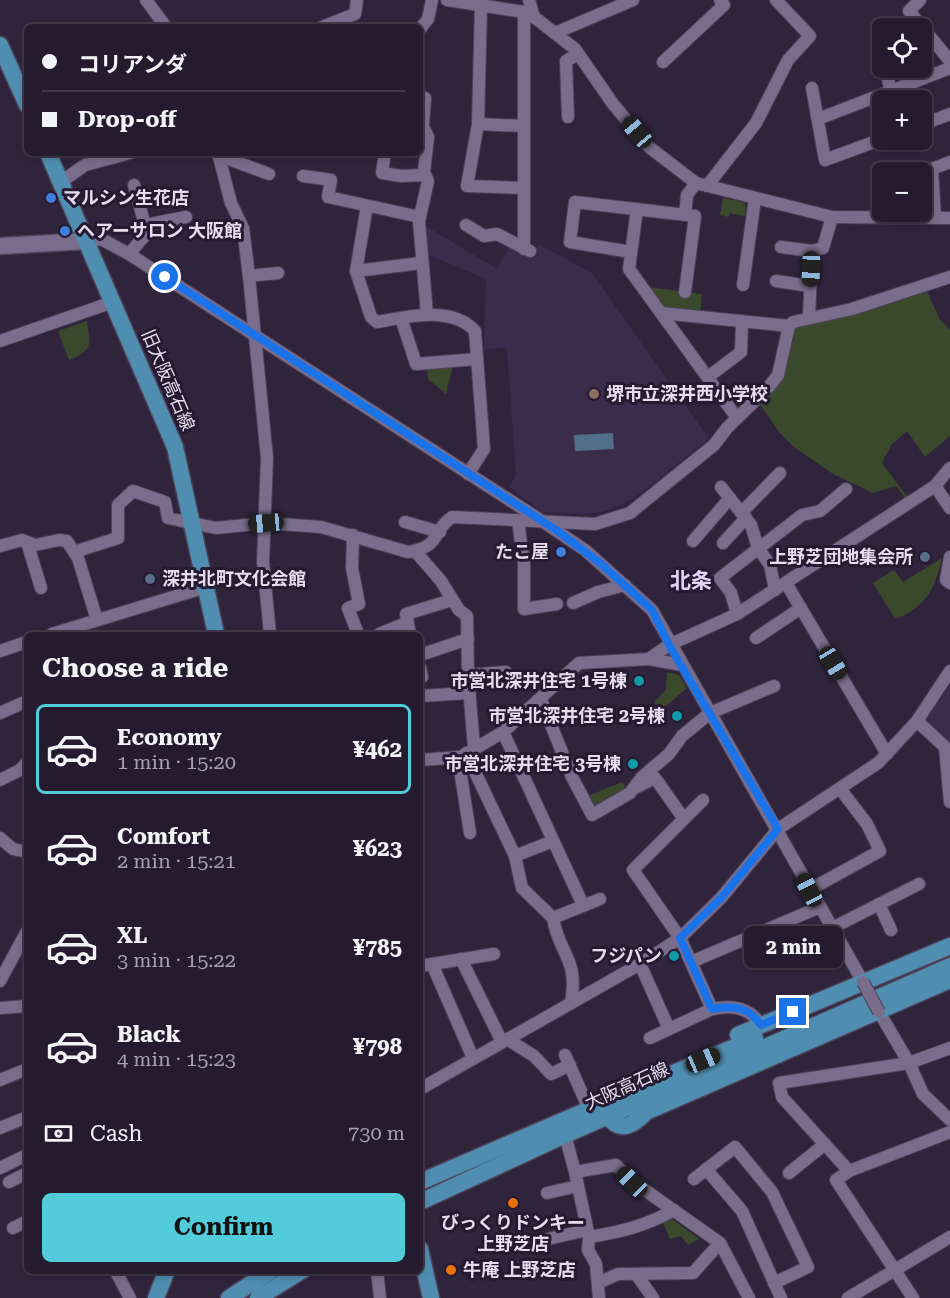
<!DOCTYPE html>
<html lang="en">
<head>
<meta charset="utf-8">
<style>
	body { margin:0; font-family:"Roboto Serif","Noto Sans JP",serif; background:#30283a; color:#f1f3f6; height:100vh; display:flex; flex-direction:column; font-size:22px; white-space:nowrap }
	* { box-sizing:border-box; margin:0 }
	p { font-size:20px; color:#a3a1aa }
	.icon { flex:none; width:33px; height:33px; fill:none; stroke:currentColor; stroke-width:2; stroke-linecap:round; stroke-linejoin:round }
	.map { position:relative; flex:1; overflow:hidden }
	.sheet { position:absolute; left:24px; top:632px; width:399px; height:642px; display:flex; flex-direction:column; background:#241b2e; border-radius:9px; box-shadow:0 3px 9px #0003,0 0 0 2px #41394a }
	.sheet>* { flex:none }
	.banner { position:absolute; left:24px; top:24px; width:399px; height:132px; border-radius:9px; box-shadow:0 3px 9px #0003,0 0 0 2px #41394a; display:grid; align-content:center; height:132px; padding:0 18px; background:#241b2e }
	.tools { position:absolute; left:872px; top:18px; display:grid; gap:12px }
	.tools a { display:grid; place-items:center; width:60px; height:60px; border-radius:9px; background:#241b2e; box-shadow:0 3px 9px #0003,0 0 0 2px #41394a; font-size:30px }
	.end { position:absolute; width:27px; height:27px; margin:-14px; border:8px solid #1a73e8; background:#fff; box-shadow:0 0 0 3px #fff }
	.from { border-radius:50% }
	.bubble { position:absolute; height:42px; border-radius:9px; background:#241b2e; box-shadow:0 3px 9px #0003,0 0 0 2px #41394a; font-size:20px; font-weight:700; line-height:42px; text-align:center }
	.car { position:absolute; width:18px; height:36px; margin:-18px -9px; border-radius:8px; box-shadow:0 0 4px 2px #0007; background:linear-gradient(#222 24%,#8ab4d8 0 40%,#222 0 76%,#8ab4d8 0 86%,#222 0) }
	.banner b { display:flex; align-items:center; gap:21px; height:57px; font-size:22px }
	.banner b+b { border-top:2px solid #41394a }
	.banner i { width:15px; height:15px; background:#f1f3f6 }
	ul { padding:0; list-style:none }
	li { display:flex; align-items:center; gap:18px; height:90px; margin:0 12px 9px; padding:0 6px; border:3px solid transparent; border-radius:9px }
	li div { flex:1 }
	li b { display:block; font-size:22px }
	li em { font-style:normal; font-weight:700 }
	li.current { border-color:#52cbda }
	li>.icon { width:54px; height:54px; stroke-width:1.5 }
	h2 { padding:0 18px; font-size:27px; line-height:72px }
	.pay { display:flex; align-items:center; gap:15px; height:66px; padding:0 18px; font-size:22px }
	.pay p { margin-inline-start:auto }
	.cta { display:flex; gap:12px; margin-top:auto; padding:12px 18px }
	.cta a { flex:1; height:69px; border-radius:9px; background:#52cbda; color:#111; font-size:24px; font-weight:700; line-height:69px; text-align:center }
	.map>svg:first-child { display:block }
</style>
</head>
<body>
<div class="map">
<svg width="950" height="1298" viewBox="0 0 950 1298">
	<rect width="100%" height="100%" fill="#30243d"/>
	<g fill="#3b2c4c">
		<path d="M424 225 497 269 509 247 531 259 538 244 592 273 709 439 637 496 619 506 601 512 582 514 542 512 509 486 516 476 507 348 484 349 486 279 424 253Z"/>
		<path d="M950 685V745L925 722Z"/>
	</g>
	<g fill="#3a492c">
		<path d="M723 198 743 202 746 207 745 216 729 213V217L720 215Z"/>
		<path d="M648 287 702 294 700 315 665 310Z"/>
		<path d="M926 289 940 320 950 329V436L925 457 907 431 891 445 882 463 908 498 906 499 896 486 873 493 833 474 794 447 779 432 760 404 794 329 800 323Z"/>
		<path d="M87 321C90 345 94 350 69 360L58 331Z"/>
		<path d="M453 366 446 394 428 379 427 368Z"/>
		<path d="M942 558C935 588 926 608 895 619L873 583 894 570 903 582Z"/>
		<path d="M667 672 679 675 687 688 659 712 654 702 666 690Z"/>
		<path d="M622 782 625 786 622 792 597 806 592 805 588 796Z"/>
		<path d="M672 1219 699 1239 688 1245 681 1236 670 1239 663 1223Z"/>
	</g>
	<path fill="#4f7088" d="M613 433 614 449 575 451 574 435Z"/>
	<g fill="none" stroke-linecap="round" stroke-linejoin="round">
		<defs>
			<g id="minor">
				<path d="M146 0 166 27"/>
				<path d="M447 0 524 12 538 20 575 49 613 104 649 147 696 183 832 217 950 218"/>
				<path d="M529 0 534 17"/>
				<path d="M920 0 909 11 950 61"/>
				<path d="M481 5 478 124 467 186 523 188"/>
				<path d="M322 27 355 14 357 0"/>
				<path d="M420 29 428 19 432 0"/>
				<path d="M555 33 633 0"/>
				<path d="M663 62 724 5 720 0"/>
				<path d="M885 68 891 91"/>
				<path d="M812 88 825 160 882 139"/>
				<path d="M420 98H425L423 127 428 137 424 172 428 181 419 221 427 314"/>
				<path d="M568 117 566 61 578 54"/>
				<path d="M818 119 950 68"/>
				<path d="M478 124 524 126"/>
				<path d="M921 125 950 114"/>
				<path d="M218 153 231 203 243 228 249 276 267 458 263 562 270 634"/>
				<path d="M385 153 382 173 401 176 425 175"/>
				<path d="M218 155 269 174"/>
				<path d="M932 169 935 218"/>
				<path d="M921 173 950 162"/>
				<path d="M303 176 331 180 328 197 420 217"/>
				<path d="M61 182 85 165 130 153"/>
				<path d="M707 186 756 123 788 60 810 36 776 0"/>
				<path d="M367 206 356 271 371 317 377 322C408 317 452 305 475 331L484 449 468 474"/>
				<path d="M637 209 629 269 737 418"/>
				<path d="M685 215 687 195 696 183"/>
				<path d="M145 225 186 217"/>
				<path d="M466 225 484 236 497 234 530 251"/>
				<path d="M87 241 101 239 129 254 542 521 585 550 652 610 863 982"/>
				<path d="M781 247 812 251"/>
				<path d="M524 249V12"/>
				<path d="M631 252 570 242 575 202 695 216 685 292"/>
				<path d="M129 254 147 233 134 185"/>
				<path d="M356 271 421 263"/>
				<path d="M249 276 278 273"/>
				<path d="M776 281 810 286"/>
				<path d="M743 285 755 199"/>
				<path d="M662 313 789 326"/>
				<path d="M809 316 812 251 823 248 832 217"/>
				<path d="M401 318 416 364 477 359"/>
				<path d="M0 341 113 302"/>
				<path d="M708 377 741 352 742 321"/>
				<path d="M935 486 950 468"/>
				<path d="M721 487 751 525 758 548 770 565 775 590"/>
				<path d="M741 513 780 473"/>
				<path d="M518 521 524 564V609L557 604"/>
				<path d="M405 522 440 532"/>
				<path d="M353 535 352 568 359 604 348 608 358 634"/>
				<path d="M693 541 730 498"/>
				<path d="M27 542 41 588"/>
				<path d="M723 543 746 518"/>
				<path d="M0 546 22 540 35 545 59 540 67 541 78 558 97 620"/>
				<path d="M415 551 441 581 459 610 467 616 468 675 474 748"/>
				<path d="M74 552 118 538V505L133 491 165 502 168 518 216 528 266 523 321 527 408 552C442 547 432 530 452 517L595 524 630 513 714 445 727 428 768 388 778 375 789 326 793 322 852 309 950 277"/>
				<path d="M950 557 946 580 950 583"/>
				<path d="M786 583 887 754"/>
				<path d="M573 603 598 592 625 585"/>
				<path d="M737 614 731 593 720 578 802 515 820 511 846 489"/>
				<path d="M52 634 206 587"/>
				<path d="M379 634 406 623"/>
				<path d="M410 634 406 614 452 600"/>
				<path d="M756 638 801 608"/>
				<path d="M0 651 27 642"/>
				<path d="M420 655 468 639"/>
				<path d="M649 659 669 645 737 614 935 486 950 508"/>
				<path d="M420 667 422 677"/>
				<path d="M468 675 506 672"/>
				<path d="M420 696 469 693"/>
				<path d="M541 700 572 777 592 815 630 793 642 777 669 754 682 736 710 713 774 686"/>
				<path d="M0 713 27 701"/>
				<path d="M917 721 945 747 950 802"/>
				<path d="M503 732 583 905"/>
				<path d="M466 753 515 856 522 888 553 918 600 899"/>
				<path d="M458 757 470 833"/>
				<path d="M420 760 461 757 503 732 579 663 649 659 682 665"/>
				<path d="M0 780 20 770 27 762"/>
				<path d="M633 789 655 778 684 819"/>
				<path d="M703 800 633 870 680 938 712 1009C733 1005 749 1007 761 1025"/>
				<path d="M0 838 13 849 27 852"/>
				<path d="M515 856 553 841"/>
				<path d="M809 890 880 851 867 824 841 790"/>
				<path d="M879 904 891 930"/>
				<path d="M553 918C559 955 579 958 571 1002"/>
				<path d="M832 928 919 884"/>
				<path d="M461 959 502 1042"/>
				<path d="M691 962 820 907"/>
				<path d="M432 964 473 1058"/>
				<path d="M640 964 669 1029"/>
				<path d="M420 966 494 954"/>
				<path d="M0 981 27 931"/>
				<path d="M0 1008 27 1006"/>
				<path d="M879 1012 909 1063 950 1048"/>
				<path d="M650 1038 712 1009"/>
				<path d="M507 1039 534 1056 551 1074 570 1065"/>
				<path d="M565 1055 589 1109"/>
				<path d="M0 1080 27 1069"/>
				<path d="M420 1089 640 964 680 938 721 898 778 829 878 763 917 721 950 671"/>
				<path d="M950 1120 923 1094 909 1063 779 1083 782 1097 849 1171 950 1132"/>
				<path d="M0 1128 27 1117"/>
				<path d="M565 1135 575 1172 616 1165 632 1181 720 1243 749 1298"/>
				<path d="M0 1168 27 1155"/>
				<path d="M706 1169 742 1211 781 1298"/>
				<path d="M849 1171 836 1180 913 1298"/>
				<path d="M575 1172 589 1237 588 1250 596 1264 599 1298"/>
				<path d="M789 1173 825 1144"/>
				<path d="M694 1179 735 1147 772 1192 808 1267 774 1283"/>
				<path d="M9 1182 27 1173"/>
				<path d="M547 1193 578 1186"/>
				<path d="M13 1228 27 1221"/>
				<path d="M589 1237C620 1232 646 1226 674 1210"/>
				<path d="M548 1239 587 1230"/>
				<path d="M115 1270 130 1298"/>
				<path d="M377 1270 380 1298"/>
				<path d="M636 1274 653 1298"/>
				<path d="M598 1283 618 1274 693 1273 720 1243"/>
				<path d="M848 1298 950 1237"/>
			</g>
			<path id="secondary" d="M0 246 87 241"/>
			<g id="primary">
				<path d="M0 45 27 105"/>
				<path d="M48 153 175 447 216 634"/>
				<path d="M738 1035 950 946"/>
				<path d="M608 1116C620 1134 634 1125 646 1112L950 980"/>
				<path d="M420 1182 755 1038"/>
				<path d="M420 1202 565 1135 950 966"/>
				<path d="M420 1249 431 1298"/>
				<path d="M156 1298 167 1270"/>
				<path d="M229 1298 272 1270"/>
				<path d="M258 1298 303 1270"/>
			</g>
		</defs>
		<use href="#minor" stroke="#4d4259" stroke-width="14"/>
		<use href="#secondary" stroke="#4d4259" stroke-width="19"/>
		<use href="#primary" stroke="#4d4259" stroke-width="19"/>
		<use href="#minor" stroke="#7a6d8b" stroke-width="12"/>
		<use href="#secondary" stroke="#7a6d8b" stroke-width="16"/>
		<use href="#primary" stroke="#4f8eb0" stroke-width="16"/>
		<defs>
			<path id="minor-bridge" d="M863 982 879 1012"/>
		</defs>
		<use href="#minor-bridge" stroke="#4d4259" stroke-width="14" stroke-linecap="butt"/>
		<use href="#minor-bridge" stroke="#7a6d8b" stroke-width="12"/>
	</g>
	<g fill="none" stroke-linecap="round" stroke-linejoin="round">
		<path stroke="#1a73e8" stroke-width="8" d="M165 277 556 530 600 563 652 610 669 645 778 829 721 898 680 938 712 1009C733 1005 749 1007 761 1025L793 1012"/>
	</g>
	<g fill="#3f7fe0" stroke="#261a33" stroke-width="2">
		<circle cx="51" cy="198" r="6"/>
		<circle cx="65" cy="231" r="6"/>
		<circle cx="561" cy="552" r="6"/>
	</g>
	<circle fill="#8d6e63" stroke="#261a33" stroke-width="2" cx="594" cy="394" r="6"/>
	<g fill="#5c6f8a" stroke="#261a33" stroke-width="2">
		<circle cx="925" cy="557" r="6"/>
		<circle cx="150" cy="579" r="6"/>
	</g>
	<g fill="#0f9aa8" stroke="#261a33" stroke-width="2">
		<circle cx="639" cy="681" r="6"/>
		<circle cx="677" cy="716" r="6"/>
		<circle cx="633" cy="764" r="6"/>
		<circle cx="674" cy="956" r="6"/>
	</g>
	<g fill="#e8710a" stroke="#261a33" stroke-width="2">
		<circle cx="513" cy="1203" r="6"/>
		<circle cx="451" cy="1270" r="6"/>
	</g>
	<g text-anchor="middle" stroke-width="6" stroke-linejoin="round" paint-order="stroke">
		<g font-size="18" font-weight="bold" fill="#e4ddee" stroke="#261a33" text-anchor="end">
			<text x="63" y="204" text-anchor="start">マルシン生花店</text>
			<text x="77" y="237" text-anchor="start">ヘアーサロン 大阪館</text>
			<text x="606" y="400" text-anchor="start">堺市立深井西小学校</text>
			<text x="549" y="558">たこ屋</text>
			<text x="913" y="563">上野芝団地集会所</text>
			<text x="162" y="585" text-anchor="start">深井北町文化会館</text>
			<text x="627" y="687">市営北深井住宅 1号棟</text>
			<text x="665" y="722">市営北深井住宅 2号棟</text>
			<text x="621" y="770">市営北深井住宅 3号棟</text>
			<text x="662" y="962">フジパン</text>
			<text x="513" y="1229" text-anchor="middle">びっくりドンキー<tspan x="513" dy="21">上野芝店</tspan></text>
			<text x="463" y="1276" text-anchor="start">牛庵 上野芝店</text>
		</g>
		<g font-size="18" fill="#e4ddee" stroke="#261a33">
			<text transform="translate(168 380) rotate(67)" y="6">旧大阪高石線</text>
			<text transform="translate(627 1086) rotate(-24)" y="6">大阪高石線</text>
		</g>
		<g font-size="21" font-weight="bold" fill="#e2d4f5" stroke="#261a33">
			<text x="691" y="588">北条</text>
		</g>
	</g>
</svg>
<div class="tools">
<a><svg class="icon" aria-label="locate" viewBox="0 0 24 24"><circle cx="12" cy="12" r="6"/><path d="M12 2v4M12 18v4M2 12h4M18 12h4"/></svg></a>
<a>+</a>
<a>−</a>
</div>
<i class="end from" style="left:165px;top:277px"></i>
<i class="end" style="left:793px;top:1012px"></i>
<div class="bubble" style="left:744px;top:926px;width:99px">2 min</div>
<i class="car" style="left:637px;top:132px;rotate:320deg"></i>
<i class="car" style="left:811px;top:269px;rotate:182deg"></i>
<i class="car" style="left:266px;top:523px;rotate:265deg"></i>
<i class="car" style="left:833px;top:663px;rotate:149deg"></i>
<i class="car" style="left:809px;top:890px;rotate:332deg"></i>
<i class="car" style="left:703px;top:1060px;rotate:67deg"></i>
<i class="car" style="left:632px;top:1182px;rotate:315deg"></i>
<div class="banner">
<b><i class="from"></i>コリアンダ</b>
<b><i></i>Drop-off</b>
</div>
<section class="sheet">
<h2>Choose a ride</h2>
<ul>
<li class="current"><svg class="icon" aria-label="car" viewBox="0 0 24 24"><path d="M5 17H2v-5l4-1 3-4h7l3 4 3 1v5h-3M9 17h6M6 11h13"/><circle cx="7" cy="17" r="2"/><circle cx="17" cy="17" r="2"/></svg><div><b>Economy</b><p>1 min · 15:20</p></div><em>¥462</em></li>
<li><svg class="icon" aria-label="car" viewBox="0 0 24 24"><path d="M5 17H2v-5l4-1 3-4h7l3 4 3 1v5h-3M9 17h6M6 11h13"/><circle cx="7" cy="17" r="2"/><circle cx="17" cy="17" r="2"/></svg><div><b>Comfort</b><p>2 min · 15:21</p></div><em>¥623</em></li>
<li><svg class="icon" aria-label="car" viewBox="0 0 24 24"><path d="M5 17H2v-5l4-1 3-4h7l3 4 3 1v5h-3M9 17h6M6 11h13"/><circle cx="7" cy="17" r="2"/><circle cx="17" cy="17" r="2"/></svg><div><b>XL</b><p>3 min · 15:22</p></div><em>¥785</em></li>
<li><svg class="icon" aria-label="car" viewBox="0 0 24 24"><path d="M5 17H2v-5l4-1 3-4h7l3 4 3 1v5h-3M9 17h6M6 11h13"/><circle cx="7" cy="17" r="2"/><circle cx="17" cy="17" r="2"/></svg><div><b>Black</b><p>4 min · 15:23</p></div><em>¥798</em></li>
</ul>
<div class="pay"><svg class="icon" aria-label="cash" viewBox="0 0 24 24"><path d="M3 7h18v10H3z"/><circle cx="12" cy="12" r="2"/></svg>Cash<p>730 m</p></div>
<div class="cta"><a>Confirm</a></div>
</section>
</div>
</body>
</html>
